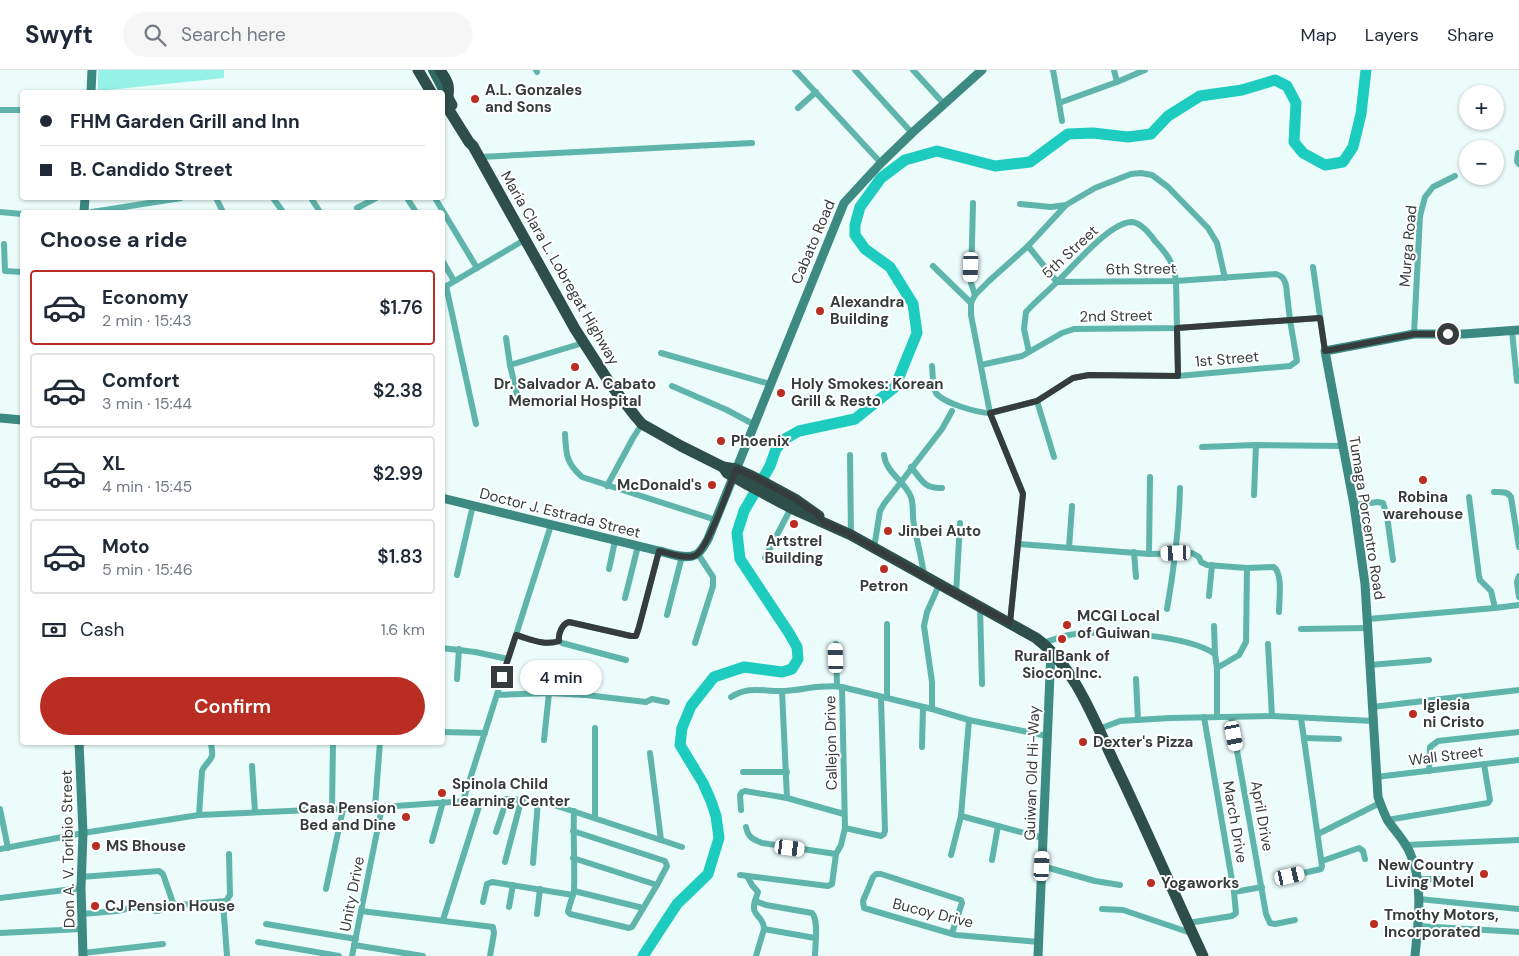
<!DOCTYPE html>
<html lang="en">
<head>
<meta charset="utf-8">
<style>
	body { margin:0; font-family:"DM Sans",sans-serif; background:#f6f6f7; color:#1f2937; height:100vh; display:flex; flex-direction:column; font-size:19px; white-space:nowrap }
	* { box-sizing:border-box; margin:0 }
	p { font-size:16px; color:#747a83 }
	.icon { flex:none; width:28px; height:28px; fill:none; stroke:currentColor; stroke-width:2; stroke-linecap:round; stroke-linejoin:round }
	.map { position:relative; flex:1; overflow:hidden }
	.panel { position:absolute; left:20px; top:140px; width:425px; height:535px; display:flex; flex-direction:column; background:#fff; border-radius:5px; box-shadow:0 1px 4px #0004 }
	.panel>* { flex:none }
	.banner { position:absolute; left:20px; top:20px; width:425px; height:110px; border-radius:5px; box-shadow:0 1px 4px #0004; display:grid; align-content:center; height:110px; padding:0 20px; background:#fff }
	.tools { position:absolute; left:1459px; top:15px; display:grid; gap:10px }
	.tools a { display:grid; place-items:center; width:45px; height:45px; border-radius:50%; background:#fff; box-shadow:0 1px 4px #0004; font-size:25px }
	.end { position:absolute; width:22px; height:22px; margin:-11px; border:6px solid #353c3b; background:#fff; box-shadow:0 0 0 2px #fff }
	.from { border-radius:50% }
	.bubble { position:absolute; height:35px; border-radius:18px; background:#fff; box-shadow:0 1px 4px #0004; font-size:16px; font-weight:600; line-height:35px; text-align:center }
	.car { position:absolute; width:15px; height:30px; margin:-15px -8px; border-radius:6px; box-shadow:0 0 4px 1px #0007; background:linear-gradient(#fff 24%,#345 0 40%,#fff 0 76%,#345 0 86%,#fff 0) }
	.banner b { display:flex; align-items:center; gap:18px; height:48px; font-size:19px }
	.banner b+b { border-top:1px solid #e0e1e3 }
	.banner i { width:12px; height:12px; background:#1f2937 }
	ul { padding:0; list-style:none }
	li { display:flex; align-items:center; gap:15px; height:75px; margin:0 10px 8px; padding:0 10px; border:2px solid #e0e1e3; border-radius:5px }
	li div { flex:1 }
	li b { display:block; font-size:19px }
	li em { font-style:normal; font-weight:600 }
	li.current { border-color:#ba2d23 }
	li>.icon { width:45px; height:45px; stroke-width:1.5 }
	h2 { padding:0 20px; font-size:22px; line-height:60px }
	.pay { display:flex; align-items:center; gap:12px; height:55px; padding:0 20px; font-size:19px }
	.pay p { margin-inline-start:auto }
	.primary-button { display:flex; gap:10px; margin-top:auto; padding:10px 20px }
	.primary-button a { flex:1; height:58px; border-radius:30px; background:#ba2d23; color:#fff; font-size:20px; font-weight:600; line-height:58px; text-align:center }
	header { display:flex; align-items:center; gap:30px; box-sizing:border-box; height:70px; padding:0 25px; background:#fff; border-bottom:1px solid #e0e1e3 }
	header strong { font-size:24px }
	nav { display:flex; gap:28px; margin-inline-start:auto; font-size:18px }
	.search { width:350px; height:45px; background:#f6f6f7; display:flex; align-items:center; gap:12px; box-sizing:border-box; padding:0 18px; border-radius:28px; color:#747a83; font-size:19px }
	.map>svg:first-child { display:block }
</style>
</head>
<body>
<header>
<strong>Swyft</strong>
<div class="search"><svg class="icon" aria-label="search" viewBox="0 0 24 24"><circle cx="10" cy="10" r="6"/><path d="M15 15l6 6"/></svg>Search here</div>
<nav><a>Map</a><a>Layers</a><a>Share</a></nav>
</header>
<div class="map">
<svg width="1519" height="886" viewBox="0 0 1519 886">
	<rect width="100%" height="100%" fill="#ebfcfa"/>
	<path fill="#96f2e7" d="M98 0H224V8L98 21Z"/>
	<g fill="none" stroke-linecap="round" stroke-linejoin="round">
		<path stroke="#1dccbf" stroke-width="11" d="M643 886 677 834 708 804 719 768 716 746 711 731 703 713 680 675 682 658 691 636 714 607 744 597 782 602 792 599 798 589 797 577 789 563 740 489 737 463 744 441 770 396 776 379 783 370 799 361 855 349 895 317 917 263 913 234 890 197 865 179 855 165V155L860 137 881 108 905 90 937 81 995 96 1030 92 1068 64 1093 63 1128 67 1151 64 1168 46 1200 26 1242 20 1275 10 1287 16 1296 33 1294 72 1303 83 1325 95 1343 92 1353 77 1361 44 1366 0"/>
		<g stroke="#5fb5ac" stroke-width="6">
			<path d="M536 0 537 2"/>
			<path d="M795 0 881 93"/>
			<path d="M855 0 912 63"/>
			<path d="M913 0 944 34"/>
			<path d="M1053 0 1059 33 1117 12 1114 0"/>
			<path d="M1117 12 1145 0"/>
			<path d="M1059 33 1062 51"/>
			<path d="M798 38 816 22"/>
			<path d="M0 40H22"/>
			<path d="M1518 83 1517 91 1519 94"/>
			<path d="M480 87 752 73"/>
			<path d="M216 128 223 142"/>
			<path d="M273 128 283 142"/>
			<path d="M311 128 320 142"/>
			<path d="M407 128 416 142"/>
			<path d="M435 128 477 198"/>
			<path d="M973 133 971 213 975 225"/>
			<path d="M1020 134 1051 137 1066 135"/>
			<path d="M357 138 376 128"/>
			<path d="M0 142 22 144"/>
			<path d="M92 142 181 128"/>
			<path d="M4 174 5 201 22 202"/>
			<path d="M442 190 454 211"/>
			<path d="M933 196 971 233"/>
			<path d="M1313 197 1325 281"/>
			<path d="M446 216 476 354"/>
			<path d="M443 218 526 169"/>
			<path d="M1512 261 1517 311"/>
			<path d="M1414 264 1420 146 1425 127 1433 117 1455 106"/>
			<path d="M506 268 510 295"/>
			<path d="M1029 282 1024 259 1026 242C1036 231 1047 222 1057 212 1073 197 1109 153 1131 152 1140 152 1150 164 1155 171 1167 184 1174 193 1176 211L1178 306"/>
			<path d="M661 283 770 314"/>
			<path d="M981 295 1022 286 1062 263 1074 259 1177 258 1320 248"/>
			<path d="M932 296C933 304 932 315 936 323 943 333 978 343 990 343L1037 331 1073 308 1089 305 1178 306 1290 296 1297 291 1290 250 1286 215C1284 208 1282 206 1276 204L1176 211 1057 212 1028 176"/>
			<path d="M672 316 727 340 755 355"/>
			<path d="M518 329 510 295 583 273"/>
			<path d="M1037 331 1054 387"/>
			<path d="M565 364C566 384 566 393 582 407L716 450"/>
			<path d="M1202 377 1256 375 1342 376"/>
			<path d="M850 385 851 465"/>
			<path d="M884 385C886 403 905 411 911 427 914 436 912 446 914 455 917 472 922 488 924 506"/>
			<path d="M911 397C922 410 924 419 942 418"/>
			<path d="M607 416 633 368 642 354"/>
			<path d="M1494 422C1501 422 1507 421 1511 427L1519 477"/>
			<path d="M1254 425 1256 375"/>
			<path d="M1469 427 1479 506 1480 510 1491 521 1495 538 1519 535"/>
			<path d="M1354 435 1378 432 1383 433 1387 446 1393 490"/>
			<path d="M1019 474 1149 484 1192 483 1199 487 1201 492 1207 495 1247 498 1274 497C1283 504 1279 531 1279 542"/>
			<path d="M874 478 880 441 884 434 942 359 952 341"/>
			<path d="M1069 478 1072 436"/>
			<path d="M1134 482 1136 507"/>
			<path d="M1149 484 1150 407"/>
			<path d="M765 488 791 438"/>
			<path d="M609 499 615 471"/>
			<path d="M457 505 473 435"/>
			<path d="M1519 506 1517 512 1519 527"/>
			<path d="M956 524 960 453"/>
			<path d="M1209 526 1212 495"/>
			<path d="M625 528 638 476"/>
			<path d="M980 536 982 614"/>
			<path d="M1167 539C1174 499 1179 459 1180 418"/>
			<path d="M667 545 682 486"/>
			<path d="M1368 549 1495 538"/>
			<path d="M1010 553 1023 423 990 343 971 245V233L975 225 989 211 1028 176 1066 135 1095 118 1131 104 1141 103 1152 105 1168 117 1208 158 1217 173 1225 208"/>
			<path d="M887 554V628"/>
			<path d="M1301 559 1368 558"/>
			<path d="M516 565C530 569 544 576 559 571"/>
			<path d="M695 573 713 516V507L698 484"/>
			<path d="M1043 573C1052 570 1060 567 1069 565 1102 559 1188 565 1215 584L1214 556"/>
			<path d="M836 574 837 616"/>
			<path d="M1268 574 1272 646"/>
			<path d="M442 578 475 582 508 589"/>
			<path d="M1215 584 1217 598V647"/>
			<path d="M626 590 562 573 559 571C558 564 562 554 569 552L631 566H636L639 557 659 481"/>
			<path d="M1370 595 1429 590"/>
			<path d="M1217 598 1239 585 1246 572 1247 498"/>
			<path d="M457 609 459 579"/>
			<path d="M1136 609 1138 650"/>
			<path d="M782 621 787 728"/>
			<path d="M497 625 549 623 586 625 646 632 652 629 667 632"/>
			<path d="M731 627C750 615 764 622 784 621 803 620 822 614 842 617"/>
			<path d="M1372 637 1519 620"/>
			<path d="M932 639V612L924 556 927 542 939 515"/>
			<path d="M1231 647 1266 844 1270 853 1275 854 1295 850"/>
			<path d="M1099 659 1120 651 1170 648 1272 646 1373 651"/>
			<path d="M442 662 485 663"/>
			<path d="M1304 668 1339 669"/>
			<path d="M544 670 549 623"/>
			<path d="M79 673 87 672"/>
			<path d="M922 677 923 637"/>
			<path d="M650 683 661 770"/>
			<path d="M252 696 255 742"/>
			<path d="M1429 701 1430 677 1438 671 1519 662"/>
			<path d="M743 702H787"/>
			<path d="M1376 707 1519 690"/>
			<path d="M463 731 551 455"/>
			<path d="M375 737 380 672"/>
			<path d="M0 739 8 778"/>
			<path d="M332 739 333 672"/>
			<path d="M741 740 740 725 742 722 745 721 787 728 844 744"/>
			<path d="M199 745 202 701C204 695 210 692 212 686 213 682 211 677 211 672"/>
			<path d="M961 746 1043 768"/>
			<path d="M595 748V658"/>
			<path d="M1387 750 1488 733 1490 730 1484 694"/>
			<path d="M746 757C748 767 752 769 762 773L836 784"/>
			<path d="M845 758 881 766 884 764 885 761 881 627"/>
			<path d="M573 761 665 791 667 796 657 815 632 857 629 858 570 844 568 842C569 835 573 827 574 820 575 794 573 767 574 741"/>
			<path d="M496 762 507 729"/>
			<path d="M1318 764 1380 733"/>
			<path d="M432 771 443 732"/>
			<path d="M1406 775 1519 770"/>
			<path d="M0 779 83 763 199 745 382 737 481 730 507 729 538 731 551 734 682 777"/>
			<path d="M951 785 961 746 969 650"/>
			<path d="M573 788 657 815"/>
			<path d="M992 790 998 756"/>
			<path d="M1322 791 1359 778 1363 781 1365 789"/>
			<path d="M505 792 521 731"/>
			<path d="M533 793 538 731"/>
			<path d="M1042 796 1095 811 1120 815"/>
			<path d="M740 805 828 816 832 814 836 784 841 775 845 758 842 617 932 639 969 650 1047 666"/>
			<path d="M747 806 752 815 758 822 755 831 766 835 812 843C819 850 815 875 815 886"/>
			<path d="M1290 806 1321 799 1322 796 1301 648"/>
			<path d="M81 807 159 801 163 804 173 833"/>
			<path d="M1417 809H1441"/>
			<path d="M326 819 343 739"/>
			<path d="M574 821 643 838"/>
			<path d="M1234 822 1262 817"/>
			<path d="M0 828 81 818"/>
			<path d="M1419 829 1519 839"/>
			<path d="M755 831C750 847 764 845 764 859"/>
			<path d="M223 832 227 886"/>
			<path d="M483 832 487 814 492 812 573 825"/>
			<path d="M509 837 513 815"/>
			<path d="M1102 839 1123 840 1191 863"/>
			<path d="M361 841 493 857 494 863 490 886"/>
			<path d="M82 844 117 841 145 835H148L155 841H158L173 833 179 835 226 831 230 825 229 784"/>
			<path d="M537 844 540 819"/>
			<path d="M443 850 481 730"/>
			<path d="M1188 853 1232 846 1236 843 1234 822 1204 647"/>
			<path d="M266 854 356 869"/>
			<path d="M1418 856 1519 862"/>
			<path d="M0 863 82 859"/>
			<path d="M952 863 962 833 961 830 881 804H876L873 807 863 831 864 838 956 865 1039 872"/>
			<path d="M258 872 339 886"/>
			<path d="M354 875 423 886"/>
			<path d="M83 883 163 874"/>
			<path d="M352 886 382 737"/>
			<path d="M756 886 764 859 815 868"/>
		</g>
		<g stroke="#3d8a82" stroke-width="9">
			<path d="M91 22 92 0"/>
			<path d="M84 142 85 128"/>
			<path d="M0 348 22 350"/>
			<path d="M442 428 659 481C669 483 685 490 695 485 701 483 705 474 708 469L844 133 881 93 912 63 982 0"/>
			<path d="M79 672 83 763 81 818 83 886"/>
			<path d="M1038 886 1051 581"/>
			<path d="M1415 886C1418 854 1424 813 1410 783 1405 771 1396 762 1388 751 1384 744 1381 735 1378 727L1365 514 1354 435 1325 281 1414 264H1464L1519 260"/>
		</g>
		<path stroke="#2d6b64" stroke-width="10" d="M433 0 447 27"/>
		<g stroke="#2e4e4a" stroke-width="11">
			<path d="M418 0 431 22"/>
			<path d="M440 0C443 5 447 10 448 15 450 25 445 24 452 35"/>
			<path d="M442 29 469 72 473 76 575 259 611 315 636 347 642 354 681 376 723 397 736 399 752 406 795 429 819 446"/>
			<path d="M723 397 727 403 748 415 791 438 851 465 1036 568C1075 597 1094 650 1114 692 1145 756 1173 822 1203 886"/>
		</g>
	</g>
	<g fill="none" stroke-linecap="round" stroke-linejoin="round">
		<path stroke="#353c3b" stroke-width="6" d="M502 607 516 565C530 569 544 576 559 571 558 564 562 554 569 552L631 566H636L639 557 659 481C669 483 683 489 694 486 707 482 730 415 736 399L752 406 795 429 817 444 823 452 851 465 939 515 1010 553 1023 424 990 343 1037 331 1073 308 1089 305 1178 306 1177 258 1320 248 1325 281 1414 264H1448"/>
	</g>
	<g fill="#ba2d23" stroke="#fff" stroke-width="2">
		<circle cx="475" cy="29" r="5"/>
		<circle cx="820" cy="241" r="5"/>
		<circle cx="575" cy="297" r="5"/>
		<circle cx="781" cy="323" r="5"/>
		<circle cx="721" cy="371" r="5"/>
		<circle cx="1423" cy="410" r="5"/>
		<circle cx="712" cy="415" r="5"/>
		<circle cx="794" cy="454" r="5"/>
		<circle cx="888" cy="461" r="5"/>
		<circle cx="884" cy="499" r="5"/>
		<circle cx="1067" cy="555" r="5"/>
		<circle cx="1062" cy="569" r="5"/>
		<circle cx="1413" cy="644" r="5"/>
		<circle cx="1083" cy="672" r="5"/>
		<circle cx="442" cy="723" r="5"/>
		<circle cx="406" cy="747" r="5"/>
		<circle cx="96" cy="776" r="5"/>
		<circle cx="1484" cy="804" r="5"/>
		<circle cx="1151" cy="813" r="5"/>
		<circle cx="95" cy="836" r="5"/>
		<circle cx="1374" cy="854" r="5"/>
	</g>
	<g text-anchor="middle" stroke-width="4" stroke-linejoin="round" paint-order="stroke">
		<g font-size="15" font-weight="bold" fill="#353c3b" stroke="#fff" text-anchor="start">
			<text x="485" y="25">A.L. Gonzales<tspan x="485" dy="17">and Sons</tspan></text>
			<text x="830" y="237">Alexandra<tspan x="830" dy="17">Building</tspan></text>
			<text x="575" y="319" text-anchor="middle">Dr. Salvador A. Cabato<tspan x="575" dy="17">Memorial Hospital</tspan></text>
			<text x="791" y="319">Holy Smokes: Korean<tspan x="791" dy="17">Grill &amp; Resto</tspan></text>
			<text x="731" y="376">Phoenix</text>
			<text x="702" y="420" text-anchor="end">McDonald's</text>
			<text x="1423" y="432" text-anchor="middle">Robina<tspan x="1423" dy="17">warehouse</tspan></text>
			<text x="898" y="466">Jinbei Auto</text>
			<text x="794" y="476" text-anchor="middle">Artstrel<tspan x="794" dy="17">Building</tspan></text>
			<text x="884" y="521" text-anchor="middle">Petron</text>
			<text x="1077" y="551">MCGI Local<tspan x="1077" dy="17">of Guiwan</tspan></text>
			<text x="1062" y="591" text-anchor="middle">Rural Bank of<tspan x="1062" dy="17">Siocon Inc.</tspan></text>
			<text x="1423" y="640">Iglesia<tspan x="1423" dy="17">ni Cristo</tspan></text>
			<text x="1093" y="677">Dexter's Pizza</text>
			<text x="452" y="719">Spinola Child<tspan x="452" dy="17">Learning Center</tspan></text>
			<text x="396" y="743" text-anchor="end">Casa Pension<tspan x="396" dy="17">Bed and Dine</tspan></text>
			<text x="106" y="781">MS Bhouse</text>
			<text x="1474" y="800" text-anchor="end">New Country<tspan x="1474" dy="17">Living Motel</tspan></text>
			<text x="1161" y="818">Yogaworks</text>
			<text x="105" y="841">CJ Pension House</text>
			<text x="1384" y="850">Tmothy Motors,<tspan x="1384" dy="17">Incorporated</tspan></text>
		</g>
		<g font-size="15" fill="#353c3b" stroke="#fff">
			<text transform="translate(813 172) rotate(-67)" y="5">Cabato Road</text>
			<text transform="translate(1408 176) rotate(-85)" y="5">Murga Road</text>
			<text transform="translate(1070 182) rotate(-43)" y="5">5th Street</text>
			<text transform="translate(560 198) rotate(60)" y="5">Maria Clara L. Lobregat Highway</text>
			<text transform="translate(1141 199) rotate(-1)" y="5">6th Street</text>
			<text transform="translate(1116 246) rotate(-1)" y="5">2nd Street</text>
			<text transform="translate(1227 289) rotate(-5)" y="5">1st Street</text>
			<text transform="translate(560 443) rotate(14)" y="5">Doctor J. Estrada Street</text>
			<text transform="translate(1367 448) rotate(81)" y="5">Tumaga Porcentro Road</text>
			<text transform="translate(831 673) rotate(-91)" y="5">Callejon Drive</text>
			<text transform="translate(1446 686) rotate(-7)" y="5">Wall Street</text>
			<text transform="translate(1032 703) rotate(-88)" y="5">Guiwan Old Hi-Way</text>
			<text transform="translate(1262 746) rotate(80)" y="5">April Drive</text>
			<text transform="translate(1235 752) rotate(80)" y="5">March Drive</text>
			<text transform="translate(68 779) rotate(-91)" y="5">Don A. V. Toribio Street</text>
			<text transform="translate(352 824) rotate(-79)" y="5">Unity Drive</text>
			<text transform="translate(933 843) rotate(14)" y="5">Bucoy Drive</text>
		</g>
	</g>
</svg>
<div class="tools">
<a>+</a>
<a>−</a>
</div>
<i class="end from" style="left:1448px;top:264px"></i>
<i class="end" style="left:502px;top:607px"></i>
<div class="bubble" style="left:520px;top:590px;width:82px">4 min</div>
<i class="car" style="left:971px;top:197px;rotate:182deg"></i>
<i class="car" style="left:1176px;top:483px;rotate:268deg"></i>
<i class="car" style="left:836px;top:588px;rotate:358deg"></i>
<i class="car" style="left:1234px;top:666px;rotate:169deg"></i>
<i class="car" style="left:790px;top:778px;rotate:97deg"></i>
<i class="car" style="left:1042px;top:796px;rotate:3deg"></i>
<i class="car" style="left:1290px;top:806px;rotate:77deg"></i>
<div class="banner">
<b><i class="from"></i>FHM Garden Grill and Inn</b>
<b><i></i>B. Candido Street</b>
</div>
<section class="panel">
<h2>Choose a ride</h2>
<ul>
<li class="current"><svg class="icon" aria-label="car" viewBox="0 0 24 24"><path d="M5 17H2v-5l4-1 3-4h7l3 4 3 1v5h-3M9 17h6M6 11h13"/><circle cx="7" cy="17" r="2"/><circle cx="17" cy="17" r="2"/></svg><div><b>Economy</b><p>2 min · 15:43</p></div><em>$1.76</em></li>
<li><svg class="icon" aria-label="car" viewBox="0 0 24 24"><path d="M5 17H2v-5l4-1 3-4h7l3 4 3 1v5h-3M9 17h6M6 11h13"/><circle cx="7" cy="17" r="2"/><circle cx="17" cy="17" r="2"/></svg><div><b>Comfort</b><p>3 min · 15:44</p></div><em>$2.38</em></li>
<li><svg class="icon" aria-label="car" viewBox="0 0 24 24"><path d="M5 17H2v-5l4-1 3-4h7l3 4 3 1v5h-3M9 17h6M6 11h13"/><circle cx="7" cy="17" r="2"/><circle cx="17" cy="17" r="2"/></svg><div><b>XL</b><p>4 min · 15:45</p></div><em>$2.99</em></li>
<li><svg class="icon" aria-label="car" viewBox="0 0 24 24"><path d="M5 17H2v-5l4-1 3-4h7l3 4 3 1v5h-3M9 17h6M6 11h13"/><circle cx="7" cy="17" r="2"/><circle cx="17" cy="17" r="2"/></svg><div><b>Moto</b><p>5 min · 15:46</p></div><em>$1.83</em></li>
</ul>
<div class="pay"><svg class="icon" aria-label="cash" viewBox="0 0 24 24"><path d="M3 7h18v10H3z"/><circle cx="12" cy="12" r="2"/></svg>Cash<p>1.6 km</p></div>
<div class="primary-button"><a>Confirm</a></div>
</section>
</div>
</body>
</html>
